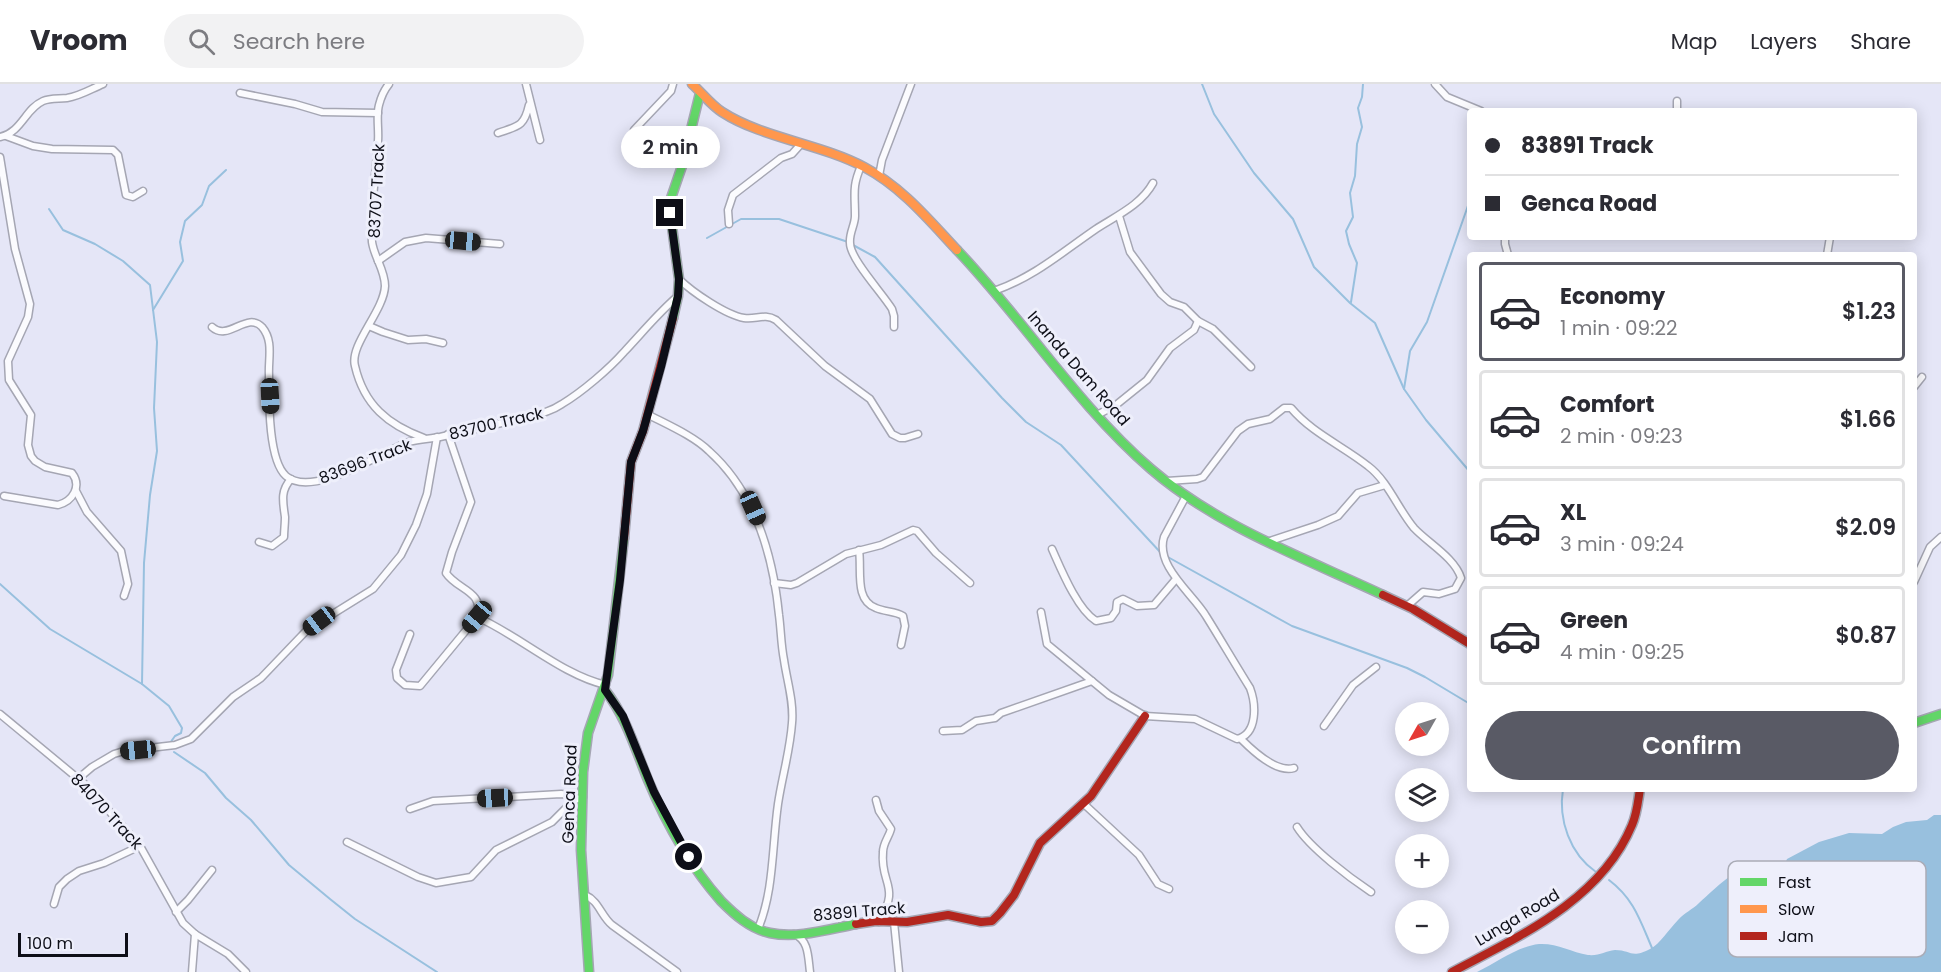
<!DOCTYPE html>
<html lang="en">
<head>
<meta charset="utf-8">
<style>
	body { margin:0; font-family:Poppins,sans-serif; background:#f2f2f3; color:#2b2b33; height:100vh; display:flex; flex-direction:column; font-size:22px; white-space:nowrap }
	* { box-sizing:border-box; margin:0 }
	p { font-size:20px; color:#7c7c81 }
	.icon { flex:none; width:33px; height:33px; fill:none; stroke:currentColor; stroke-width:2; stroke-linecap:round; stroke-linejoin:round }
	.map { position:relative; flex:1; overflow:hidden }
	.side { position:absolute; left:1467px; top:168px; width:450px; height:540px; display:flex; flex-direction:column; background:#fff; border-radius:6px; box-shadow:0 3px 15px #0003 }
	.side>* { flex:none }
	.top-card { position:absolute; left:1467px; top:24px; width:450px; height:132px; border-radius:6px; box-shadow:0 3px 15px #0003; display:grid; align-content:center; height:132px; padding:0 18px; background:#fff }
	.needle { width:39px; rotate:231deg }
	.tools { position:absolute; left:1395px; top:618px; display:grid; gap:12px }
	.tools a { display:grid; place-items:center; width:54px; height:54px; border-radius:50%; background:#fff; box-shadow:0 3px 15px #0003; font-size:30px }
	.scale { position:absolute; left:18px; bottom:15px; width:110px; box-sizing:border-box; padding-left:6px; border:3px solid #0d0e17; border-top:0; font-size:16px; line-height:21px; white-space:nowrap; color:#0d0e17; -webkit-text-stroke:4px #eeeffb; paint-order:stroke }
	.end { position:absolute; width:27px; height:27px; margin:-14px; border:8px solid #0d0e17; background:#fff; box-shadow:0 0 0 3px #fff }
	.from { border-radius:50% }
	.bubble { position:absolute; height:42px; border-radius:21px; background:#fff; box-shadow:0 3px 15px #0003; font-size:20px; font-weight:600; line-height:42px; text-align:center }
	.car { position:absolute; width:18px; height:36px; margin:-18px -9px; border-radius:8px; box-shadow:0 0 4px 2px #0007; background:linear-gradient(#222 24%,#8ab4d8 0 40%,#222 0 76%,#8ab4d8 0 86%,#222 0) }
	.top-card b { display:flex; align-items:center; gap:21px; height:57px; font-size:22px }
	.top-card b+b { border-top:2px solid #e1e1e2 }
	.top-card i { width:15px; height:15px; background:#2b2b33 }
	ul { padding:10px 0 0; list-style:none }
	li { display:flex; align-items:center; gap:18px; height:99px; margin:0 12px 9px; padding:0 6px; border:3px solid #e1e1e2; border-radius:6px }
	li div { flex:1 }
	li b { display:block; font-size:22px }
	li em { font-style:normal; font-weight:600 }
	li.selected { border-color:#595a65 }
	li>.icon { width:54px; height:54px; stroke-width:1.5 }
	.primary-button { display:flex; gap:12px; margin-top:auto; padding:12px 18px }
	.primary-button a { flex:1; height:69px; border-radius:36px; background:#595a65; color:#fff; font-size:24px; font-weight:600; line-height:69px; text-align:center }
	header { display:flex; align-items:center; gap:36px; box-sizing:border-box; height:84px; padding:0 30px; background:#fff; border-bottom:2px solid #e1e1e2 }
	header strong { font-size:28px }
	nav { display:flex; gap:33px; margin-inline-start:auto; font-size:21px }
	.search { width:420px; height:54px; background:#f2f2f3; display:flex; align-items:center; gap:15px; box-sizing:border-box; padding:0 21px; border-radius:33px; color:#7c7c81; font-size:22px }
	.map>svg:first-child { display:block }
</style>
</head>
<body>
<header>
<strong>Vroom</strong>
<div class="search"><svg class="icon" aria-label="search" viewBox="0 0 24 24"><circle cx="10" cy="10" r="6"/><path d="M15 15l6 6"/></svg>Search here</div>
<nav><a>Map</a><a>Layers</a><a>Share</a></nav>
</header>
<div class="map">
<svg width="1941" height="888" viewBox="0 0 1941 888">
	<rect width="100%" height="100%" fill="#e5e6f7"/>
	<path fill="#98c0de" d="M1934 731H1941V888H1477C1498 878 1516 863 1539 860 1557 859 1571 868 1588 871 1600 872 1605 867 1615 866 1631 866 1631 875 1650 865 1660 860 1669 845 1678 836 1685 828 1692 826 1699 819 1718 802 1733 785 1759 780L1775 789 1783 784 1787 775 1819 758 1849 749 1882 750 1893 743 1906 738 1927 736Z"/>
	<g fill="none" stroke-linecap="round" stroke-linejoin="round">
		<g stroke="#98c0de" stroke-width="2">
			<path d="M1202 0 1214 30 1254 89 1293 135 1314 183 1350 219 1375 239 1404 305 1426 336 1470 388"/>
			<path d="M49 125 63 146 95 160 123 177 150 201 157 258 154 324 157 367 150 411 144 479 142 600"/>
			<path d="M707 154 741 135H779L848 158"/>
			<path d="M853 161 875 173 1002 314 1026 338 1061 361 1161 469"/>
			<path d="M1351 218 1357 179 1349 160 1346 147 1353 133 1350 109 1355 92 1357 60 1362 43 1358 24 1362 13 1363 0"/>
			<path d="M153 226 183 177 180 158 185 137 202 121 209 102 226 86"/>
			<path d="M1404 305 1410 267 1427 238 1470 116"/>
			<path d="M1166 472 1292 542 1407 584 1425 593 1470 620"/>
			<path d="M0 500 50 545 142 600 169 622 182 644 181 649 175 652 170 659"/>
			<path d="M174 668 205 689 226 714 251 736 289 781 330 815 355 835 437 888"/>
			<path d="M1563 705C1558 736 1570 770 1596 788"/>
			<path d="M1609 796C1634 815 1640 836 1652 864"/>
		</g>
		<defs>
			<g id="street">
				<path d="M389 0C384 6 381 13 379 21 376 32 379 45 378 57 376 90 370 125 372 158 374 173 385 186 385 202 384 227 349 261 355 282 364 321 388 341 424 354"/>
				<path d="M526 0 540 56"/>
				<path d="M1435 0 1447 13 1481 27"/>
				<path d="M240 9 295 20 322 28 378 29"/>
				<path d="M1677 27V17"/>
				<path d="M634 46 671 7 673 0"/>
				<path d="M498 49C518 42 524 43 529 21"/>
				<path d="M6 52 33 62 52 65 113 66 118 71 126 111 133 113 143 107"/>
				<path d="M0 53C22 48 25 25 43 17 50 14 59 15 67 14 80 12 91 5 103 0"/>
				<path d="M0 73 15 165 30 220 28 233 8 277 9 296 31 331 28 361 31 372 35 377 45 383 72 389C82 402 73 417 58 421L4 412"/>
				<path d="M861 82C852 103 855 109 855 132 855 141 849 149 850 159 850 175 883 210 892 225L894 232V243"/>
				<path d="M879 92 882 76 911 0"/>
				<path d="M1119 132 1130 168 1161 210 1170 218 1184 223 1198 237 1213 245 1251 283"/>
				<path d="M729 140 728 126 733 111 781 74 792 70 801 60"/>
				<path d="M1505 153V160L1508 171"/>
				<path d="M1827 171 1830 153"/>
				<path d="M378 177 405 158 426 154 500 160"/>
				<path d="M679 195C692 208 726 231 744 234 756 236 764 229 776 236L825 282 870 315 892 350 900 354H905L918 350"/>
				<path d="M994 207C1034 193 1061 169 1096 145 1116 132 1141 121 1153 99"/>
				<path d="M369 242 383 248 408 256 426 255 443 259"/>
				<path d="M212 243C228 258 247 227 262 243 274 257 268 275 269 291 269 315 268 376 286 392 313 415 381 368 409 358 419 355 429 355 440 353 466 347 493 341 519 335 534 331 549 329 562 320 582 308 609 285 624 268 642 249 658 229 678 212"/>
				<path d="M1914 303 1922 293"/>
				<path d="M647 330C666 340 694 352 709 367 756 409 773 471 779 531 781 546 781 561 784 576 787 597 794 618 792 639 790 667 782 693 778 720 772 762 774 807 758 845"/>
				<path d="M1097 331 1116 321 1147 296 1170 264 1194 246 1198 237"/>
				<path d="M1167 397 1197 395 1203 393 1238 347 1248 340 1270 335 1284 324H1291C1312 349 1343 362 1368 382 1388 397 1398 425 1414 444 1428 459 1455 474 1461 494L1455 505 1439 510 1423 508 1407 522"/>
				<path d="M76 407 87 428 121 467 128 500 124 512"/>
				<path d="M259 458 272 462 284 453C284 447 285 440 285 433 283 418 280 407 291 395"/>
				<path d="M1267 458 1318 441 1338 432 1358 409 1385 401"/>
				<path d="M1052 465C1061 485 1077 525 1096 537L1111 534 1116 527 1117 518 1123 515 1137 522 1154 521 1176 495"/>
				<path d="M859 466C862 486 854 516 876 524 885 528 895 527 903 532L905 542 901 561"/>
				<path d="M1914 498 1930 463 1941 453"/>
				<path d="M774 499 791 501 797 499 846 470 881 461 913 446 917 447 936 469 970 499"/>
				<path d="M1041 528 1047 560 1109 611 1145 632 1195 635 1237 655C1258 650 1256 620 1250 604 1235 580 1221 556 1206 532 1193 510 1155 482 1164 453L1186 412"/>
				<path d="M477 533C520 552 562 591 606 601"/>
				<path d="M410 550 396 586 397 594 405 601 420 602 477 533C485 507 457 506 446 489L452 468 471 418 448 350"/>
				<path d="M0 630 87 702 140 762 183 839 195 850 228 870 246 888"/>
				<path d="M1324 642 1353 601 1376 583"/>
				<path d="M943 647 962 646 976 637 995 634 1001 629 1092 597"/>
				<path d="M1241 655C1253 667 1276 689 1294 684"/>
				<path d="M79 694 92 683 114 670 124 667 175 661 191 655 233 613 261 594 307 546 373 505 401 471 416 441 427 410 437 353"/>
				<path d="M876 716 879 727 891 745C889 753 883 759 883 768 880 801 901 801 879 838"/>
				<path d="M1084 720 1139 771 1158 800 1169 805"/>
				<path d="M410 725 433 717 561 710 570 711 576 715"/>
				<path d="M1297 743C1310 764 1350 794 1371 808"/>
				<path d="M347 758 418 793 436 799 471 793 496 766 552 738 573 717 583 713"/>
				<path d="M585 811C599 817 601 832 612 841L677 888"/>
				<path d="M54 820 59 803 67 795 79 787 104 779 140 762"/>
				<path d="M176 828 188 816 212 786"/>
				<path d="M894 838 899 888"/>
				<path d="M794 850C809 856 808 873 810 888"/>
				<path d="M192 888 195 850"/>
			</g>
			<g id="fast">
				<path d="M957 166C1024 236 1077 321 1151 385 1217 442 1304 474 1383 511"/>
				<path d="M673 234 678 212 679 195 669 120 682 82 700 9"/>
				<path d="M605 606C626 633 635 664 648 696 666 739 690 782 721 817 734 830 750 845 770 849 797 855 829 845 856 840"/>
				<path d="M1914 639 1941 630"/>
				<path d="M589 888 581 766 583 688 588 649 608 591 624 454"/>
			</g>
			<path id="slow" d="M692 0C702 9 711 21 722 28 762 54 821 60 864 83 902 103 929 136 957 166"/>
			<g id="jam">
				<path d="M624 454 631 378 643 347 673 234"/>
				<path d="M1383 511 1413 525 1470 560"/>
				<path d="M856 840 876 837 907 838 948 831 981 838 992 837 1000 829 1014 811 1040 759 1091 712 1145 632"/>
				<path d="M1452 888C1520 852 1601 816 1632 741 1637 730 1638 717 1640 705"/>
			</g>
		</defs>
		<use href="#street" stroke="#a5a6b3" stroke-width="9"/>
		<use href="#fast" stroke="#a5a6b3" stroke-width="11"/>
		<use href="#slow" stroke="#a5a6b3" stroke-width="11"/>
		<use href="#jam" stroke="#a5a6b3" stroke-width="11"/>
		<use href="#street" stroke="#fbfbfe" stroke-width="6"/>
		<use href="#fast" stroke="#63d668" stroke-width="8"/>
		<use href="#slow" stroke="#ff974d" stroke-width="8"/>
		<use href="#jam" stroke="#b3261e" stroke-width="8"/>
	</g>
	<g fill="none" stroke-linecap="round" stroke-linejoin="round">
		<path stroke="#0d0e17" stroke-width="8" d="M670 129 679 195 678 212 661 283 643 347 631 378 620 496 605 606 623 632 654 708 689 773"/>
	</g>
	<g text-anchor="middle" stroke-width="6" stroke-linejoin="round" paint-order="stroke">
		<g font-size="16" fill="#0d0e17" stroke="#eeeffb">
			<text transform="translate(376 107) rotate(-87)" y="6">83707 Track</text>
			<text transform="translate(1079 284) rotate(49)" y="6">Inanda Dam Road</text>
			<text transform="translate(496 339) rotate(-13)" y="6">83700 Track</text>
			<text transform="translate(365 377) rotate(-21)" y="6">83696 Track</text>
			<text transform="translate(569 710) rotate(-88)" y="6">Genca Road</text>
			<text transform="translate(107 727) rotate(47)" y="6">84070 Track</text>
			<text transform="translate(859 827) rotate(-5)" y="6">83891 Track</text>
			<text transform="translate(1517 833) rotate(-31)" y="6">Lunga Road</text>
		</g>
	</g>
	<rect x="1728" y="777" width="198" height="96" rx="9" fill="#eeeffb" stroke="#aaacb7" stroke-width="1.5"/>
	<rect x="1740" y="794" width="27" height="8" fill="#63d668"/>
	<rect x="1740" y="821" width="27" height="8" fill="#ff974d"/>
	<rect x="1740" y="848" width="27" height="8" fill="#b3261e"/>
	<g font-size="16" fill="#0d0e17">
		<text x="1778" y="804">Fast</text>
		<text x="1778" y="831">Slow</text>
		<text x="1778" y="858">Jam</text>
	</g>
</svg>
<div class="tools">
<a><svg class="needle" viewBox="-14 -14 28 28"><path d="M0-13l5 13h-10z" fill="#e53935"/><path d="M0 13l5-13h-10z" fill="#7c7c81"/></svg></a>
<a><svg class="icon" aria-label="layers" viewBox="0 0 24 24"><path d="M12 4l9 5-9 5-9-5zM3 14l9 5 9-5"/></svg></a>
<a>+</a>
<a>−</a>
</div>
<div class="scale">100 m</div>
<i class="end from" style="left:689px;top:773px"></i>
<i class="end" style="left:670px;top:129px"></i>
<div class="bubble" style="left:621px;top:42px;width:99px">2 min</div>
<i class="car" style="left:463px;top:157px;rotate:95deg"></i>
<i class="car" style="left:270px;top:312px;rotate:177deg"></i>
<i class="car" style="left:753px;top:424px;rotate:156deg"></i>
<i class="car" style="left:477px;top:533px;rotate:220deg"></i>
<i class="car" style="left:319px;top:537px;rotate:233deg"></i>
<i class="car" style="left:138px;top:666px;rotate:264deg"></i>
<i class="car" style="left:495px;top:714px;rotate:267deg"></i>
<div class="top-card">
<b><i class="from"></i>83891 Track</b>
<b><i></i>Genca Road</b>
</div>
<section class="side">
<ul>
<li class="selected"><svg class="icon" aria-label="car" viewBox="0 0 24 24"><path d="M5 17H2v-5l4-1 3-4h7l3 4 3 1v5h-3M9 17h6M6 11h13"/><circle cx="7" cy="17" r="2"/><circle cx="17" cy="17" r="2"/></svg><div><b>Economy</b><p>1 min · 09:22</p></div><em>$1.23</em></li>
<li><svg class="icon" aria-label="car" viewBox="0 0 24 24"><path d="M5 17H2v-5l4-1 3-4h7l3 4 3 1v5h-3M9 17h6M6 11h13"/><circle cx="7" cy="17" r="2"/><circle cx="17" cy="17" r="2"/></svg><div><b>Comfort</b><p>2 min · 09:23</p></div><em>$1.66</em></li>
<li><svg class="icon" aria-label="car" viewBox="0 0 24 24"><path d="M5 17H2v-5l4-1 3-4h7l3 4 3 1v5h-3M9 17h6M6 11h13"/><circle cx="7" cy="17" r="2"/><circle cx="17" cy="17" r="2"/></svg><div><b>XL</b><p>3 min · 09:24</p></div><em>$2.09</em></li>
<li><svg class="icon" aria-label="car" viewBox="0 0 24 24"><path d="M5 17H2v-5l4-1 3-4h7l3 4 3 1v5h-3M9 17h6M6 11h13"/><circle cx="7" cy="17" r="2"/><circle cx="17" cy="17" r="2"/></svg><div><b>Green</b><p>4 min · 09:25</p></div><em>$0.87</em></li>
</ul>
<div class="primary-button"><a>Confirm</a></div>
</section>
</div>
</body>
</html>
